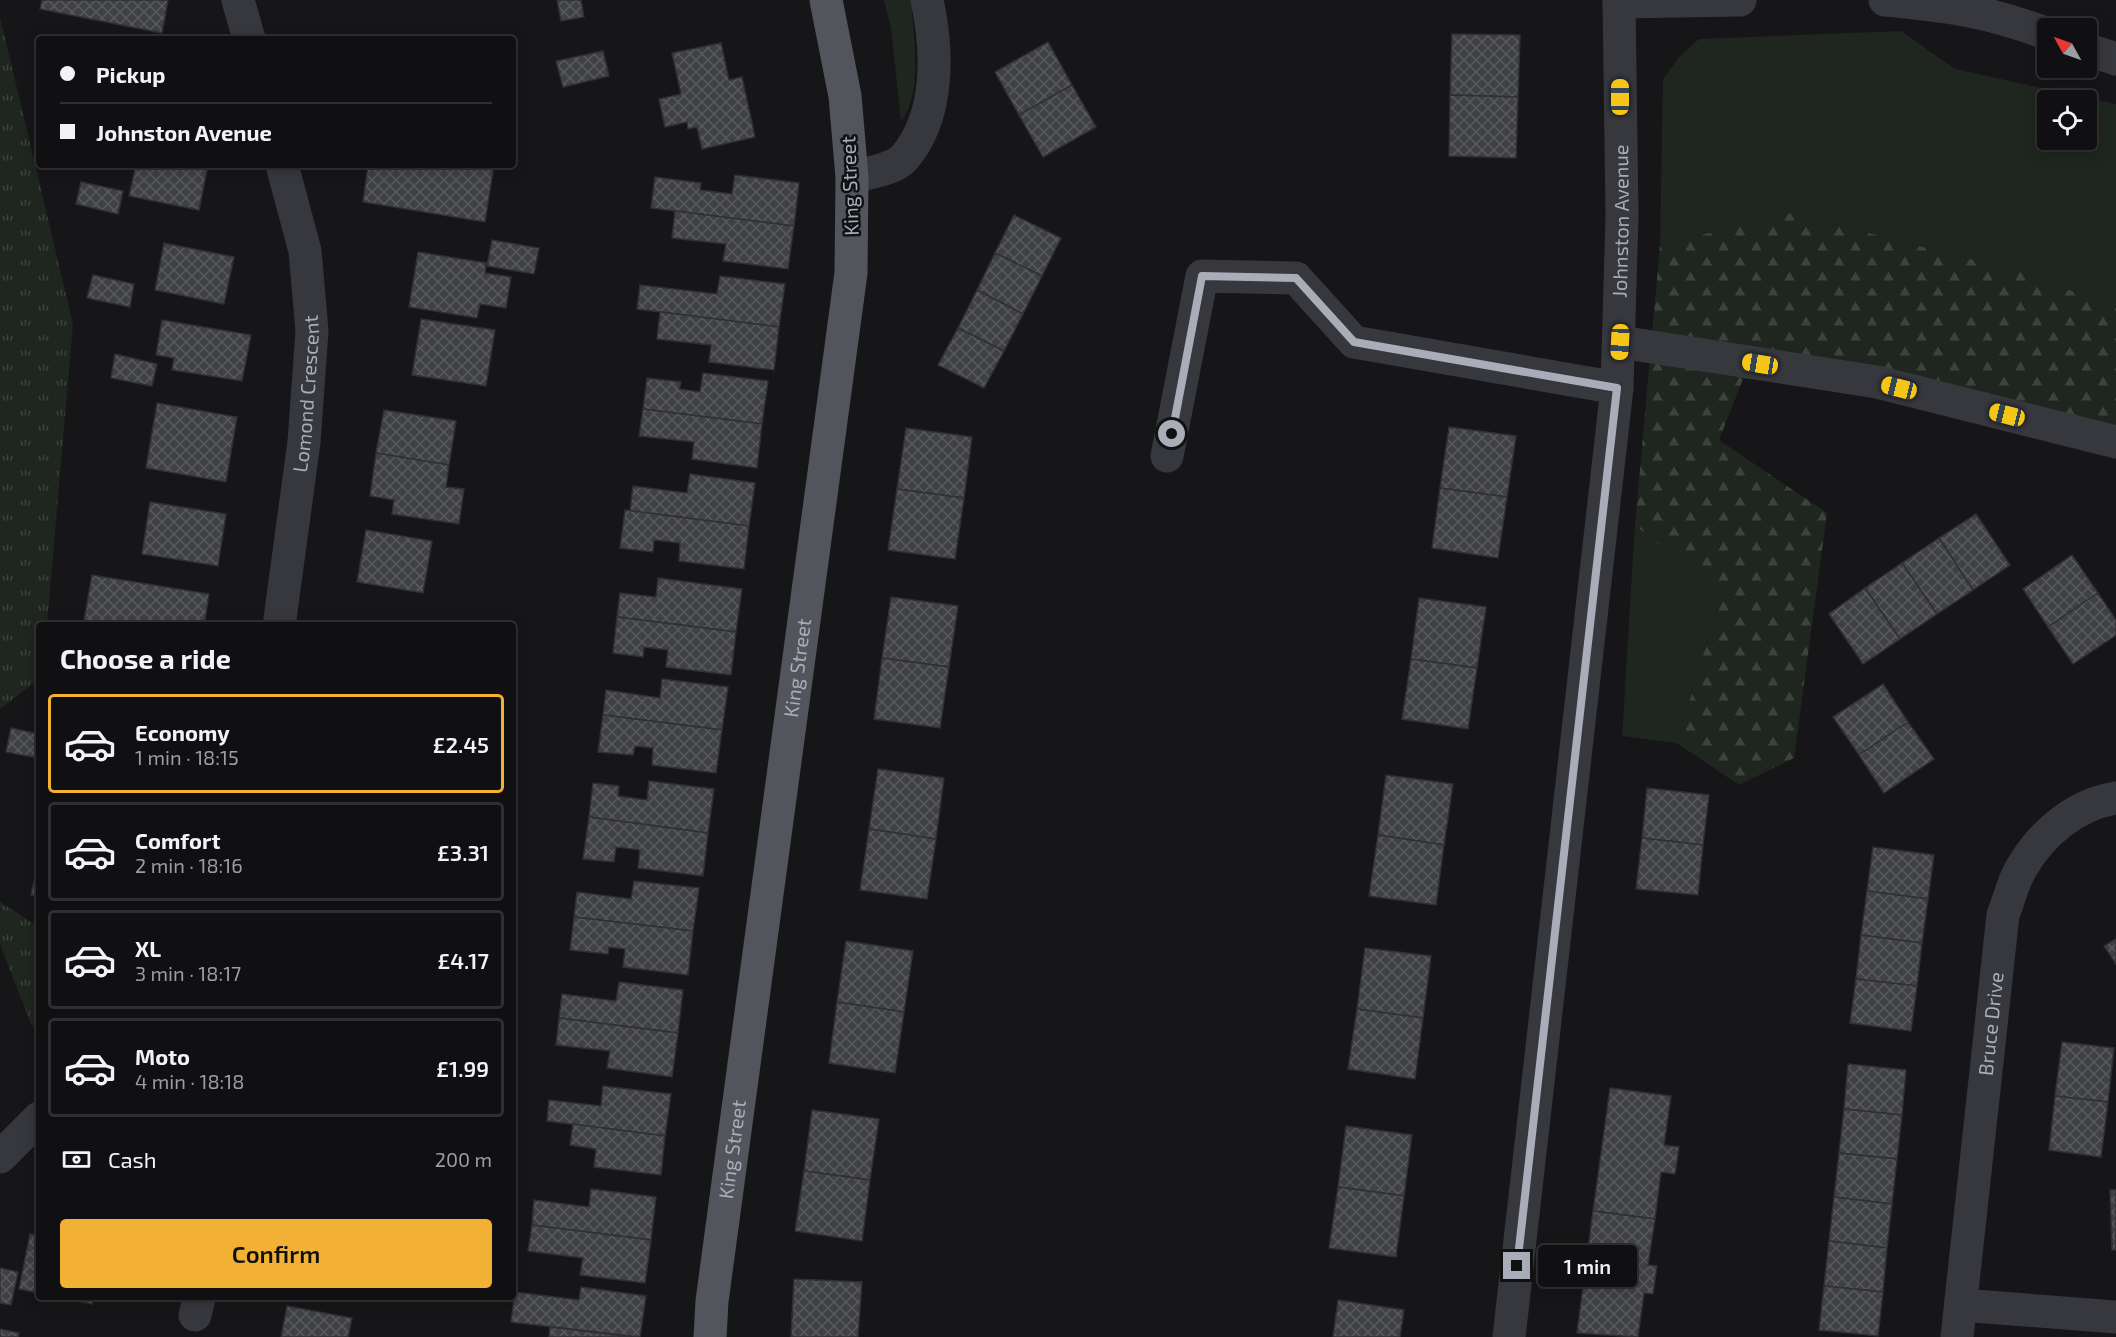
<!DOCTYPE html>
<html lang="en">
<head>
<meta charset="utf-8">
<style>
	body { margin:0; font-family:"Exo 2",sans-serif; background:#19191b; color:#f1f3f6; height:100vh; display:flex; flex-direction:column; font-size:22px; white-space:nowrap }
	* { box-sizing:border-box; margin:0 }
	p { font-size:20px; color:#9c9d9f }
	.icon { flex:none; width:33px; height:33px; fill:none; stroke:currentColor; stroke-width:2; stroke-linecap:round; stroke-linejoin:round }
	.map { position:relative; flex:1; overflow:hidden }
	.drawer { position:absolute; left:36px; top:622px; width:480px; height:678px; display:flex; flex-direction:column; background:#101012; border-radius:6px; box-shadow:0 3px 15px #0003,0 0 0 2px #303032 }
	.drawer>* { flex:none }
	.hud { position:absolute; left:36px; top:36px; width:480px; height:132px; border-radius:6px; box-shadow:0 3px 15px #0003,0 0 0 2px #303032; display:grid; align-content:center; height:132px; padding:0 24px; background:#101012 }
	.needle { width:39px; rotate:310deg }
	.buttons { position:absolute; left:2037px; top:18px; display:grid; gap:12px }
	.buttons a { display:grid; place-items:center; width:60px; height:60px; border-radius:6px; background:#101012; box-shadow:0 3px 15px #0003,0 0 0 2px #303032; font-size:30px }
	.end { position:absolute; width:27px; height:27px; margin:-14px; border:8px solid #a8adb8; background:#111; box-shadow:0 0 0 3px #111 }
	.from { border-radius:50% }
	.bubble { position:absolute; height:42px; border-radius:6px; background:#101012; box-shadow:0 3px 15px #0003,0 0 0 2px #303032; font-size:20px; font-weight:600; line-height:42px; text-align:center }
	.car { position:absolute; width:18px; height:36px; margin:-18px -9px; border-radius:8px; box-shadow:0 0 4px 2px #0007; background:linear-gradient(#f5c518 24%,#345 0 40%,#f5c518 0 76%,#345 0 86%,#f5c518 0) }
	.hud b { display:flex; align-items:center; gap:21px; height:57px; font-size:22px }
	.hud b+b { border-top:2px solid #303032 }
	.hud i { width:15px; height:15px; background:#f1f3f6 }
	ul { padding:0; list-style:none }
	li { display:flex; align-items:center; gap:18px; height:99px; margin:0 12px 9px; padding:0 12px; border:3px solid #303032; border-radius:6px }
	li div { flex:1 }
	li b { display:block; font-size:22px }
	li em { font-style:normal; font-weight:600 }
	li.on { border-color:#f2b134 }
	li>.icon { width:54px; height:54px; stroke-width:1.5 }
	h2 { padding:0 24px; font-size:27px; line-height:72px }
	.pay { display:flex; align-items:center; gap:15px; height:66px; padding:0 24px; font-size:22px }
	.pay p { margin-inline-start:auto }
	.primary-button { display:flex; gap:12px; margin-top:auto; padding:12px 24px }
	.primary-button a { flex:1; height:69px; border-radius:6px; background:#f2b134; color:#111; font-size:24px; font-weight:600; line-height:69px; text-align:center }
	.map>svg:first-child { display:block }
</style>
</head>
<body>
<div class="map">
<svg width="2116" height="1337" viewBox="0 0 2116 1337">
	<defs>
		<pattern id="forest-firs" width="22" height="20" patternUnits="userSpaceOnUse" patternTransform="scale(1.5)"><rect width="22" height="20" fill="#1e261f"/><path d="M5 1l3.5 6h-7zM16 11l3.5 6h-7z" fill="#3c433d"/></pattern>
		<pattern id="park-tufts" width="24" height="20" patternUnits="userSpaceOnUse" patternTransform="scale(1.5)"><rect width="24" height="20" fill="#1e261f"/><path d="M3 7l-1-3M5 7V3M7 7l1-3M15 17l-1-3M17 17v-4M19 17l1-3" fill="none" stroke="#3c433d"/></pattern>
		<pattern id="building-cross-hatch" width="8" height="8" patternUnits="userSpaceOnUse" patternTransform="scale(1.5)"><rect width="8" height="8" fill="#404145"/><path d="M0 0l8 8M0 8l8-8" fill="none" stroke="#595a5e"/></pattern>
	</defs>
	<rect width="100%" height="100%" fill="#161618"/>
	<g fill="#1e261f" fill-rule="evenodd">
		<path d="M884 0H911C913 34 924 94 901 121L891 28Z"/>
		<path d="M1901 31 1955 69 2116 104V308L2024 273 1791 213 1660 245 1663 79 1680 56 1699 39ZM2048 100H2086V140H2048Z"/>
		<path d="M1635 525 1721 595 1677 743 1622 736Z"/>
	</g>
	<path fill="url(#forest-firs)" d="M1791 213 2024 273 2116 308V429L1931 380 1743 379 1719 440 1827 513 1794 758 1739 785 1677 743 1721 595 1635 525 1660 245Z"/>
	<g fill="url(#park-tufts)">
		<path d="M0 17 73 324 47 625 39 626V679L0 709Z"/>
		<path d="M0 902 39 927V1017L32 1027 0 944Z"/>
	</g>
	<g fill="url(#building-cross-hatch)" stroke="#303034" stroke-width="1.5">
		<path d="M42 0H168L162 33 40 9Z"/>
		<path d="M557 0H581L584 17 561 21Z"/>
		<path d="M1452 34 1520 35 1518 97 1450 95Z"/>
		<path d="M1048 42 1072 85 1019 115 995 72Z"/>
		<path d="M721 43 729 80 742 77 755 137 702 149 697 127 688 129 687 122 665 127 659 99 681 94 672 53Z"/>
		<path d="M603 51 609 76 563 87 556 61Z"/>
		<path d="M1072 85 1096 127 1043 157 1019 115Z"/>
		<path d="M1450 95 1518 97 1516 158 1449 156Z"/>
		<path d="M136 165H208L199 210 129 196Z"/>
		<path d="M368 165H494L485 222 363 202Z"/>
		<path d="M735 175 799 183 794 226 651 208 655 177 701 183 700 190 732 194Z"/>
		<path d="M81 182 123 191 118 214 76 204Z"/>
		<path d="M675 211 794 226 788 269 723 261 726 244 672 238Z"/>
		<path d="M1014 215 1061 238 1042 276 995 253Z"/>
		<path d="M492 240 539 248 534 274 487 266Z"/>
		<path d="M164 243 234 257 224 304 155 290Z"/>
		<path d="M418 252 486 263 485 273 511 277 506 308 480 304 477 318 409 307Z"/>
		<path d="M995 253 1042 276 1023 314 977 290Z"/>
		<path d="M93 275 134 284 130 307 87 298Z"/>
		<path d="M720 276 785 284 779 327 637 309 640 285 717 294Z"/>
		<path d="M977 290 1023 314 1004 351 958 328Z"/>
		<path d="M660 312 779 327 774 370 709 362 711 345 657 339Z"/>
		<path d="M421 319 495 330 486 386 412 375Z"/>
		<path d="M162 320 251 335 242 381 172 370 174 358 156 355Z"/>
		<path d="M958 328 1004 351 984 388 938 365Z"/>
		<path d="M115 354 157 364 152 386 111 378Z"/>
		<path d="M703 373 768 381 762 424 643 409 647 378 681 382 679 389 700 392Z"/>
		<path d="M157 403 237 417 226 482 146 468Z"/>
		<path d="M643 409 762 424 757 468 692 459 694 442 639 436Z"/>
		<path d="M384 410 456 421 449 465 376 453Z"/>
		<path d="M1449 427 1516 436 1507 497 1440 488Z"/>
		<path d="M906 428 972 437 964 498 897 489Z"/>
		<path d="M376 453 449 465 446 487 464 489 459 524 392 514 394 500 370 496Z"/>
		<path d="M690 474 755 483 749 526 630 511 633 486 687 493Z"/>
		<path d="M1440 488 1507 497 1498 558 1432 548Z"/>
		<path d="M897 489 964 498 955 559 888 550Z"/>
		<path d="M150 502 226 514 218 566 142 554Z"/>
		<path d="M625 510 749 526 744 569 679 561 680 543 654 540 653 552 620 548Z"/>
		<path d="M1976 514 2010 565 1973 590 1939 538Z"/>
		<path d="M366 530 432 541 423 593 357 582Z"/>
		<path d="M1939 538 1973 590 1937 614 1902 563Z"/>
		<path d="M2072 555 2098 593 2048 627 2023 589Z"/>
		<path d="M1902 563 1937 614 1900 639 1865 588Z"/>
		<path d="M92 575 209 594 204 626H83Z"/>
		<path d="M658 578 742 589 736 632 617 617 620 593 656 597Z"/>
		<path d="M1865 588 1900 639 1863 664 1829 614Z"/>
		<path d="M2098 593 2116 620V635L2073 664 2048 627Z"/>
		<path d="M891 597 958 606 949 667 882 658Z"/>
		<path d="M1419 598 1486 607 1477 668 1411 659Z"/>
		<path d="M617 617 736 632 731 675 666 667 668 650 644 647 643 657 613 653Z"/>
		<path d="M882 658 949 667 940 728 874 719Z"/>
		<path d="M1411 659 1477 668 1468 729 1402 719Z"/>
		<path d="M662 679 728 687 722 730 603 715 606 690 660 698Z"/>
		<path d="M1883 684 1908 722 1859 755 1833 717Z"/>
		<path d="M603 715 722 730 716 773 652 765 653 748 635 746 633 755 598 752Z"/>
		<path d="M1908 722 1934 759 1884 793 1859 755Z"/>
		<path d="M11 728 39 734V758L6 752Z"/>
		<path d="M878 769 944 778 936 839 869 829Z"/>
		<path d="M1386 775 1453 784 1444 845 1378 835Z"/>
		<path d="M649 781 714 789 708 833 589 817 593 783 619 786 618 796 647 800Z"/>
		<path d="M1647 788 1709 795 1703 845 1642 838Z"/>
		<path d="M589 817 708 833 703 876 638 868 640 850 616 847 614 862 583 859Z"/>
		<path d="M869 829 936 839 927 899 860 890Z"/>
		<path d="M1378 835 1444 845 1436 905 1369 896Z"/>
		<path d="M1642 838 1703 845 1698 895 1636 889Z"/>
		<path d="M1873 847 1934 855 1928 899 1867 891Z"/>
		<path d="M36 873H39V896L31 895Z"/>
		<path d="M634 881 699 888 693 931 574 917 577 892 631 899Z"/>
		<path d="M1867 891 1928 899 1922 943 1861 935Z"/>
		<path d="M574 917 693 931 688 975 623 967 625 949 609 947 608 954 570 950Z"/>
		<path d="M1861 935 1922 943 1917 986 1856 979Z"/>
		<path d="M2116 939V964L2104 946Z"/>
		<path d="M846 941 913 951 904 1012 837 1002Z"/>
		<path d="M1365 948 1431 956 1423 1018 1357 1009Z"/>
		<path d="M1856 979 1917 986 1911 1031 1850 1023Z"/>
		<path d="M619 982 683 990 678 1033 559 1018 562 994 616 1001Z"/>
		<path d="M837 1002 904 1012 895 1073 829 1063Z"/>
		<path d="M1357 1009 1423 1018 1415 1079 1348 1069Z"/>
		<path d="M559 1018 678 1033 672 1077 607 1068 610 1051 556 1045Z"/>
		<path d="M2062 1042 2114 1048 2108 1102 2055 1096Z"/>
		<path d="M1848 1064 1906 1070 1902 1115 1844 1109Z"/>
		<path d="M603 1086 671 1094 665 1136 547 1121 549 1100 601 1106Z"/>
		<path d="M1610 1088 1671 1096 1664 1145 1679 1147 1675 1174 1661 1172 1655 1219 1593 1211Z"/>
		<path d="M2055 1096 2108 1102 2101 1157 2049 1150Z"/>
		<path d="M1844 1109 1902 1115 1897 1159 1839 1153Z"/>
		<path d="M812 1110 879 1119 870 1180 804 1171Z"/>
		<path d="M573 1124 665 1136 661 1175 594 1167 596 1149 570 1145Z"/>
		<path d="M1346 1126 1412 1135 1404 1196 1338 1187Z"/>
		<path d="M1839 1153 1897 1159 1892 1204 1834 1197Z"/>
		<path d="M804 1171 870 1180 862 1241 795 1231Z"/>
		<path d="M1338 1187 1404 1196 1396 1257 1329 1248Z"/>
		<path d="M591 1189 656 1197 651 1240 532 1225 534 1200 589 1207Z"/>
		<path d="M2110 1190H2116V1250H2112Z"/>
		<path d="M1834 1197 1892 1204 1887 1248 1829 1241Z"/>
		<path d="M1593 1211 1655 1219 1648 1265 1657 1266 1653 1294 1644 1293 1638 1337 1577 1333Z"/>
		<path d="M532 1225 651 1240 645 1283 580 1275 583 1258 528 1251Z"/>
		<path d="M30 1234 39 1236V1293L19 1289Z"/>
		<path d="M1829 1241 1887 1248 1883 1292 1824 1286Z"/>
		<path d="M0 1268 18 1272 11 1305 0 1303Z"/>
		<path d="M794 1279 862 1282 858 1337H791Z"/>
		<path d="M1824 1286 1883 1292 1878 1336 1819 1330Z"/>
		<path d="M581 1287 646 1296 640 1337 511 1322 515 1292 579 1300Z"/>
		<path d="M61 1298H94L92 1304Z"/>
		<path d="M1338 1300 1404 1310 1400 1337H1333Z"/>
		<path d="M287 1306 352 1318 348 1337H281Z"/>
		<path d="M550 1327 631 1337H549Z"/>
		<path d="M0 1329 19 1333 18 1337H0Z"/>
	</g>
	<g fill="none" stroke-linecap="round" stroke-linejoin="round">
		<g stroke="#37383d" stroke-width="33">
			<path d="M238 0 249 39"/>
			<path d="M1885 0C1944 5 1991 12 2048 34"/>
			<path d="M1619 2 1740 0"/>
			<path d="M2086 49 2116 59"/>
			<path d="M852 177C868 173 893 170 904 158 940 117 938 50 927 0"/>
			<path d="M1620 342 1877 382 2116 442"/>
			<path d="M1167 456 1202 276 1296 278 1354 342 1617 388"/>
			<path id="s1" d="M279 626 304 442 312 331 305 251 282 165"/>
			<path d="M0 1157 39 1118"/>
			<path d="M1961 1305 2116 1317"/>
			<path d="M195 1315 199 1298"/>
			<path id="s2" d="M1509 1337 1617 388 1622 216 1619 0"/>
			<path id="s3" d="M1957 1337 2003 915C2009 900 2013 881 2022 867 2042 833 2076 804 2116 798"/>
		</g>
		<path stroke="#53555c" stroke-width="33" id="s4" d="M710 1337 712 1301 851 273 852 177 845 96 826 0"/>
	</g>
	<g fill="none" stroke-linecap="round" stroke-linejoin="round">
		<path stroke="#a8adb8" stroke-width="8" d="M1172 434 1202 276 1296 278 1354 342 1617 388 1517 1266"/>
	</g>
	<g text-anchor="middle" stroke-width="5" stroke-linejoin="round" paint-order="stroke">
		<g font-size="20" fill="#a8adb8" stroke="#111113">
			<text transform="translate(850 186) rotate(-92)" y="7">King Street</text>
			<text dy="7" stroke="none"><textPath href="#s2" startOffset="1122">Johnston Avenue</textPath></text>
			<text dy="7" stroke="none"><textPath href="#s1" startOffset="234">Lomond Crescent</textPath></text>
			<text dy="7" stroke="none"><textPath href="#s4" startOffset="675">King Street</textPath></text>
			<text dy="7" stroke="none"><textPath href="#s3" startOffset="315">Bruce Drive</textPath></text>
			<text dy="7" stroke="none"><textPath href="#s4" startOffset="189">King Street</textPath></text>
		</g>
	</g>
</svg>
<div class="buttons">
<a><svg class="needle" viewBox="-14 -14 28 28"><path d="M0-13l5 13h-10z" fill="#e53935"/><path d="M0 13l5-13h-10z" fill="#9c9d9f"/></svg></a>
<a><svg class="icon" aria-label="locate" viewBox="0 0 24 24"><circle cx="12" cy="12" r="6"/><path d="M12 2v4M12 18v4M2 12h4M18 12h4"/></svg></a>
</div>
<i class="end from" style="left:1172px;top:434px"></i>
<i class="end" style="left:1517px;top:1266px"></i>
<div class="bubble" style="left:1538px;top:1245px;width:99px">1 min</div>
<i class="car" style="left:1620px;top:97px;rotate:0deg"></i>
<i class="car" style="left:1620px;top:342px;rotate:183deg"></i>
<i class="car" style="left:1760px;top:364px;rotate:279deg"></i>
<i class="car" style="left:1899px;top:388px;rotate:284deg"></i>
<i class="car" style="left:2007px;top:415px;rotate:284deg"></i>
<div class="hud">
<b><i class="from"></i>Pickup</b>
<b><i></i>Johnston Avenue</b>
</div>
<section class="drawer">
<h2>Choose a ride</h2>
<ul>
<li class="on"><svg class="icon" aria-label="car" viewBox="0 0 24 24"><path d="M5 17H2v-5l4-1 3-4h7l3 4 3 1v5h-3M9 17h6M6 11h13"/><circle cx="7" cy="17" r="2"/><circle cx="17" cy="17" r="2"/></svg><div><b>Economy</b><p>1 min · 18:15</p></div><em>£2.45</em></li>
<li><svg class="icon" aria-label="car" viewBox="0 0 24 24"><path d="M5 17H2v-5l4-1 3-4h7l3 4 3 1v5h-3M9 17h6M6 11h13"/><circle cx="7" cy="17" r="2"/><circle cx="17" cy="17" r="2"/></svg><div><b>Comfort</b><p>2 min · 18:16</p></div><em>£3.31</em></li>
<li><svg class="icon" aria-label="car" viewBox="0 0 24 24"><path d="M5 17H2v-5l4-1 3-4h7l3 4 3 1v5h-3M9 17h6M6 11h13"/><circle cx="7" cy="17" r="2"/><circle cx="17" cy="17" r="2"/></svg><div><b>XL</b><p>3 min · 18:17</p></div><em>£4.17</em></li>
<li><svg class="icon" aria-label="car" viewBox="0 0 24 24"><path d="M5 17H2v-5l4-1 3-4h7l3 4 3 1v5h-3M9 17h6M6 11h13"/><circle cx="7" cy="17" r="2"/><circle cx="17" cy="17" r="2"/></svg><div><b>Moto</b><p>4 min · 18:18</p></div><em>£1.99</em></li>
</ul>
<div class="pay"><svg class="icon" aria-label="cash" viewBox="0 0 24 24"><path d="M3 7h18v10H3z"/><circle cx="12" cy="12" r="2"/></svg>Cash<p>200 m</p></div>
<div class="primary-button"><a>Confirm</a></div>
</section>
</div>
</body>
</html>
